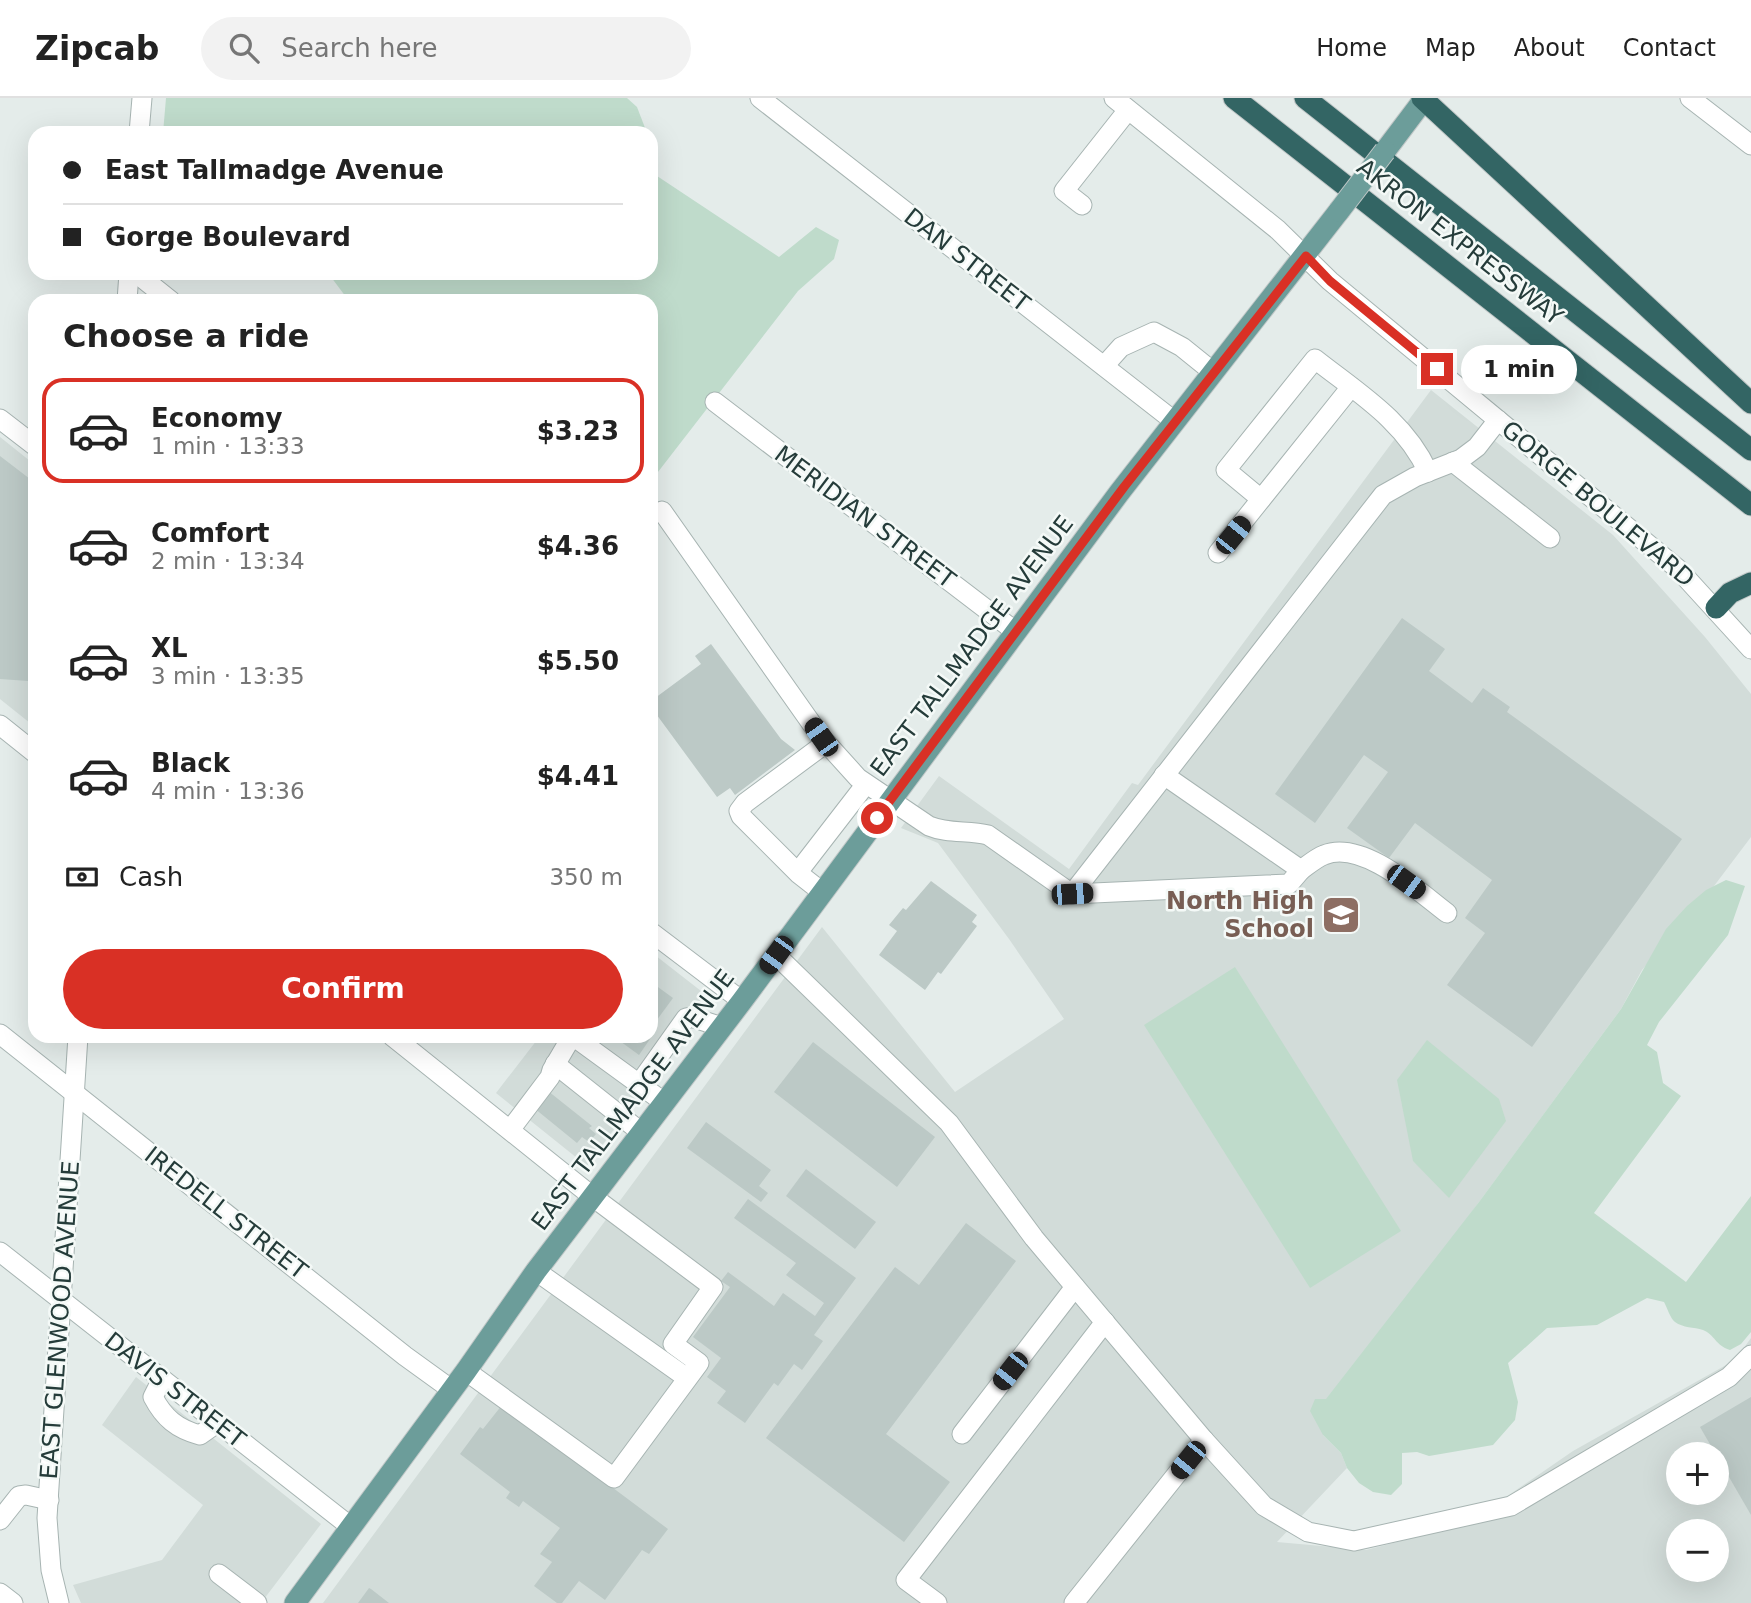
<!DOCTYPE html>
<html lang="en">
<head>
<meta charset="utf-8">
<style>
	body { margin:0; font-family:"DejaVu Sans",sans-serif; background:#f2f2f2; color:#222; height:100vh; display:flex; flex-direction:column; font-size:26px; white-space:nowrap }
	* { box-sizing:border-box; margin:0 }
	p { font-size:23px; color:#767676 }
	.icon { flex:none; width:38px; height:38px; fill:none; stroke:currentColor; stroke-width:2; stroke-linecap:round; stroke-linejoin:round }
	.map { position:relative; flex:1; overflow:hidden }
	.side { position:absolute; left:28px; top:196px; width:630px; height:749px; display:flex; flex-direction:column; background:#fff; border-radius:21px; box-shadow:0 7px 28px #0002 }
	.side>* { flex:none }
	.hud { position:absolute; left:28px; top:28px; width:630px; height:154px; border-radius:21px; box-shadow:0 7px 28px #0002; display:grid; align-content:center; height:154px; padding:0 35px; background:#fff }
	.controls { position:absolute; left:1666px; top:1344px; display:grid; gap:14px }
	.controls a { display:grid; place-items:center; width:63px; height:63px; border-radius:50%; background:#fff; box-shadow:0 7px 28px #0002; font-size:35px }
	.end { position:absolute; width:32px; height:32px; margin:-16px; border:9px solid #d93025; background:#fff; box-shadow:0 0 0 4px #fff }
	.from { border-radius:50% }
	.bubble { position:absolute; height:49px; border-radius:24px; background:#fff; box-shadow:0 7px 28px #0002; font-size:23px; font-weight:700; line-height:49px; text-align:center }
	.car { position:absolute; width:21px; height:42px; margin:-21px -10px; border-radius:9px; box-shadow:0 0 5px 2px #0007; background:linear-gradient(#222 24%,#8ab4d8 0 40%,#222 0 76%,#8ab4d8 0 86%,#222 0) }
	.hud b { display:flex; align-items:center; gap:24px; height:66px; font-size:26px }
	.hud b+b { border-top:2px solid #e0e0e0 }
	.hud i { width:18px; height:18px; background:#222 }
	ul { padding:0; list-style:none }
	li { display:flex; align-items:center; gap:21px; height:105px; margin:0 14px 10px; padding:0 21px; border:4px solid transparent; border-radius:21px }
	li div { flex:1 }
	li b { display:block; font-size:26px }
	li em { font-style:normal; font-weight:700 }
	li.current { border-color:#d93025 }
	li>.icon { width:63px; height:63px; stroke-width:1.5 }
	h2 { padding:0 35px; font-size:32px; line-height:84px }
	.pay { display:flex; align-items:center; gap:18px; height:77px; padding:0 35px; font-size:26px }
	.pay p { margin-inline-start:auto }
	.action { display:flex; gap:14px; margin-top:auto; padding:14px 35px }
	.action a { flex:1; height:80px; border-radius:42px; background:#d93025; color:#fff; font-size:28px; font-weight:700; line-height:80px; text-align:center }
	header { display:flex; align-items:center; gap:42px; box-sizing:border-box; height:98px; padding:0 35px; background:#fff; border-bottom:2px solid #e0e0e0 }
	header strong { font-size:33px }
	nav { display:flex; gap:38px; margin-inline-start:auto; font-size:24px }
	.search { width:490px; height:63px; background:#f2f2f2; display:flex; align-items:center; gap:18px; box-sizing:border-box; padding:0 24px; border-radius:38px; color:#767676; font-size:26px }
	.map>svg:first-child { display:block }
</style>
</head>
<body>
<header>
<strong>Zipcab</strong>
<div class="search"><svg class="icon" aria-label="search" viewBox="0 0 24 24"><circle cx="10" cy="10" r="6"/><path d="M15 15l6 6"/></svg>Search here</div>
<nav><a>Home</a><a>Map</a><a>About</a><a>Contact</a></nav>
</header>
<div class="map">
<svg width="1751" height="1505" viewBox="0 0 1751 1505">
	<rect width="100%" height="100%" fill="#e4ecea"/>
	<g fill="#d2dcd9" fill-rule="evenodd">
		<path d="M1431 292 1613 437 1705 539 1751 596V739L1711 792 1642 872 1621 911 1457 1134 1323 1337 1341 1355 1347 1370 1277 1444 1366 1452 1467 1426 1573 1353 1735 1262 1751 1240V1505H323L822 829 955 994 1064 921 1009 841 938 745 901 730 939 678 1069 771 1132 685 1138 687ZM1678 1356H1717V1395H1678ZM1678 1433H1717V1472H1678Z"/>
		<path d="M0 339 35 367V629L0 601Z"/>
		<path d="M651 854 710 900 587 1068 496 995 540 938H651Z"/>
		<path d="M136 1279 321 1426 261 1505H81L73 1487 162 1462 203 1407 102 1327Z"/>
	</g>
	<g fill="#bfdbcb">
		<path d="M166 0H627L637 9 647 35H163Z"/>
		<path d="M651 74 779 159 816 129 839 142 834 161 798 193 651 383V203H349L328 175H651Z"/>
		<path d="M1726 782 1745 788 1728 837 1659 924 1647 947 1657 954 1663 985 1681 998 1594 1115 1686 1184 1751 1098V1234L1741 1246 1730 1252C1715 1247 1715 1237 1703 1232 1694 1229 1683 1230 1675 1224 1670 1220 1667 1209 1664 1204L1647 1200 1597 1227 1547 1230 1508 1265 1518 1304 1515 1322 1493 1347 1429 1358 1417 1354 1402 1355V1386L1391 1397 1373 1394 1359 1385 1347 1370 1341 1355 1323 1337 1310 1313 1315 1301H1326L1479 1104 1621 911 1666 831 1687 808 1706 792Z"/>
		<path d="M1235 869 1401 1133 1310 1190 1144 927Z"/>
		<path d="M1427 942 1499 1001 1506 1023 1449 1100 1413 1063 1397 982Z"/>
	</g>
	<g fill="#bcc9c6">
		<path d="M0 358 30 381 28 383 35 389V576L28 575V583L0 581Z"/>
		<path d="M1402 520 1445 551 1429 573 1472 605 1483 590 1510 609 1507 614 1682 741 1532 949 1447 887 1485 835 1465 820 1492 782 1415 725 1389 760 1347 730 1388 674 1364 657 1315 725 1275 696Z"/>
		<path d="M711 546 781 641 795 652 735 697 730 690 717 699 651 609V603L701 566 695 558Z"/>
		<path d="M931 783 977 817 972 824 977 828 941 876 938 874 925 892 879 857 897 833 889 827 903 810 906 812Z"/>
		<path d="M651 884 673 900 651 930Z"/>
		<path d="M613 938H645L650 941 639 957Z"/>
		<path d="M813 944 935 1039 897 1089 774 994Z"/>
		<path d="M548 993 592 1028 589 1030 596 1036 589 1044 582 1039 577 1045 534 1010Z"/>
		<path d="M706 1024 771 1072 759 1088 768 1095 761 1104 687 1050Z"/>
		<path d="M806 1071 876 1124 855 1151 786 1098Z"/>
		<path d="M748 1101 856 1180 814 1237 823 1243 802 1272 794 1266 778 1288 774 1285 745 1325 717 1305 726 1293 707 1279 721 1260 693 1239 730 1189 721 1183 728 1174 774 1208 783 1195 815 1218 824 1205 786 1177 796 1165 734 1120Z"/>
		<path d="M966 1125 1016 1163 886 1336 950 1384 904 1444 766 1340 895 1169 919 1187Z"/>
		<path d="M1751 1299V1417L1700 1329Z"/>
		<path d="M502 1307 668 1431 649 1456 642 1452 605 1502 579 1483 562 1505H557L534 1488 552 1464 540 1456 560 1430 523 1403 519 1409 506 1400 510 1394 460 1356 480 1329 483 1331Z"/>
		<path d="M369 1490 371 1491 389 1505H358Z"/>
	</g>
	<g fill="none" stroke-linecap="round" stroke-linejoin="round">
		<defs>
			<g id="minor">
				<path d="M760 0 1174 323"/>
				<path d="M1114 0 1278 132 1330 183 1678 471 1751 551"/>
				<path d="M1690 0 1751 47"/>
				<path d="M139 35 142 0"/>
				<path d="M1082 107 1064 93 1128 12"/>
				<path d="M136 175 171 203"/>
				<path d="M127 203 129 175"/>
				<path d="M1104 268 1121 249 1154 234 1182 249 1213 274"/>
				<path d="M715 304 1016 534"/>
				<path d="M0 321 35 348"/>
				<path d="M1453 364 1550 440"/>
				<path d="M1261 401 1226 372 1315 261C1358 295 1405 323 1428 374"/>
				<path d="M662 413 821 639 858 680 929 728C948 736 968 732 988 737L1072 796 1383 397 1415 379 1461 361 1477 349 1498 322"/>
				<path d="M1218 455 1351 289"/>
				<path d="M0 627 35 655"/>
				<path d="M1301 772C1308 767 1316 760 1324 757 1362 741 1418 793 1447 815"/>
				<path d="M798 774 866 686"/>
				<path d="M822 794 799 776 741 718 739 713 745 705 826 645"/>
				<path d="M1072 796 1289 786 1301 772 1164 677"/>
				<path d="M651 834 742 903"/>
				<path d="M776 857 949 1025 1034 1140 1204 1342 1074 1505"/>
				<path d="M0 936 405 1258 452 1292"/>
				<path d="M392 938 593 1099 713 1189 673 1246 699 1265 614 1380 466 1273"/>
				<path d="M573 938 665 1005"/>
				<path d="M555 966 642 1035"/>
				<path d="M639 986 686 920 691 919 722 929"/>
				<path d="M510 1032 550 979 552 972 572 938"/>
				<path d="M0 1154 351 1429"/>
				<path d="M536 1173 687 1280"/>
				<path d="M162 1281 153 1299C164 1320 177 1331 200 1337L217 1325"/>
				<path d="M962 1336 1075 1189"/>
				<path d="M1204 1342 1264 1408 1308 1434 1354 1443 1511 1408 1729 1279 1751 1257"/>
				<path d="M0 1422 19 1398 26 1397 49 1402"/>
				<path d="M219 1476 257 1505"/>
				<path d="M0 1495 13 1505"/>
				<path d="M59 1505 51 1472 47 1420 78 938"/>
				<path d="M937 1505 906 1482 1105 1224"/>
			</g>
			<g id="major">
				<path d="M1385 53 1425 0"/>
				<path d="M295 1505 466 1273 536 1173 742 903 1119 395 1339 113"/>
			</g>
			<g id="highway">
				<path d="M1234 0 1751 407"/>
				<path d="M1305 0 1751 352"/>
				<path d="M1422 0 1751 305"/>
				<path d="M1716 510 1730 495 1751 485"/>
			</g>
		</defs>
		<use href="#minor" stroke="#a7b4b2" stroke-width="21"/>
		<use href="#major" stroke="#c2c8c8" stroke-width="23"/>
		<use href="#highway" stroke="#c2c8c8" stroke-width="23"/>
		<use href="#minor" stroke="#fff" stroke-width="19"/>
		<use href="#major" stroke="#6c9d9a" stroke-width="21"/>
		<use href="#highway" stroke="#336564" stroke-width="21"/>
		<defs>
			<path id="major-bridge" d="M1339 113 1385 53"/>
		</defs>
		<use href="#major-bridge" stroke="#c2c8c8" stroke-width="23" stroke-linecap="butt"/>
		<use href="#major-bridge" stroke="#6c9d9a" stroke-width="21"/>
	</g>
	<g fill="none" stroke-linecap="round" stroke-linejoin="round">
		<path stroke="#d93025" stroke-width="9" d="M877 720 1124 389 1306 158 1330 183 1437 271"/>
	</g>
	<defs>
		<symbol id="school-square" viewBox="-11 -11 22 22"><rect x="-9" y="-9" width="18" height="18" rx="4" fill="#8d6e63" stroke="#f4f9f7"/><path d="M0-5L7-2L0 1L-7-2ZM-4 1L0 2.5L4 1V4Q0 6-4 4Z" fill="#fff"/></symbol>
	</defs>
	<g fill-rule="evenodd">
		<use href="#school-square" x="1319" y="795" width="44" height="44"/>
	</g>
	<g text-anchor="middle" stroke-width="5" stroke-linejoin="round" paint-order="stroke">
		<g font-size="24" fill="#253c3a" stroke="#f4f9f7">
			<text transform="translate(1460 144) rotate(38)" y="8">AKRON EXPRESSWAY</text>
			<text transform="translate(967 162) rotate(38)" y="8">DAN STREET</text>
			<text transform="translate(1598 406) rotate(40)" y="8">GORGE BOULEVARD</text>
			<text transform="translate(865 419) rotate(37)" y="8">MERIDIAN STREET</text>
			<text transform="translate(972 548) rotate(-53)" y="8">EAST TALLMADGE AVENUE</text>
			<text transform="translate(633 1002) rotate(-53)" y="8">EAST TALLMADGE AVENUE</text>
			<text transform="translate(226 1115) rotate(38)" y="8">IREDELL STREET</text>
			<text transform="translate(60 1222) rotate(-86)" y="8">EAST GLENWOOD AVENUE</text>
			<text transform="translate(175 1292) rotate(38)" y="8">DAVIS STREET</text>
		</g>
		<g font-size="24" font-weight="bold" fill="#785e54" stroke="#f4f9f7" text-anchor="end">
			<text x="1314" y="811">North High<tspan x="1314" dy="28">School</tspan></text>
		</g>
	</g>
</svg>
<div class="controls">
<a>+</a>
<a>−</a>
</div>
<i class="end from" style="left:877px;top:720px"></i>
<i class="end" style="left:1437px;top:271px"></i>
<div class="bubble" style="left:1461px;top:247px;width:116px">1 min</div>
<i class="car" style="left:1233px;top:437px;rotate:39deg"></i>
<i class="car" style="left:821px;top:639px;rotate:325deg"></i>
<i class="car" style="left:1406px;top:784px;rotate:126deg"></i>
<i class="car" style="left:1072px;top:796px;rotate:87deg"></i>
<i class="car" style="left:776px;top:857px;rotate:216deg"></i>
<i class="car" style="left:1010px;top:1273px;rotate:218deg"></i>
<i class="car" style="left:1188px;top:1362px;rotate:219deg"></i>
<div class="hud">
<b><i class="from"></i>East Tallmadge Avenue</b>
<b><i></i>Gorge Boulevard</b>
</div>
<section class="side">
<h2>Choose a ride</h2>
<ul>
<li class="current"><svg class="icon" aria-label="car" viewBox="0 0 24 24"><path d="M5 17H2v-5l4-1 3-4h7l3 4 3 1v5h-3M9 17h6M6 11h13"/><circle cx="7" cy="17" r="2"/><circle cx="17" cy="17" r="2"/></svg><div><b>Economy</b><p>1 min · 13:33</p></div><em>$3.23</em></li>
<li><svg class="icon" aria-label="car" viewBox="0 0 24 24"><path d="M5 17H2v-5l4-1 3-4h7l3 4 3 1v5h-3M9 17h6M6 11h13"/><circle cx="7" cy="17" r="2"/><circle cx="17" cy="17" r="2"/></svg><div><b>Comfort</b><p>2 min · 13:34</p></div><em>$4.36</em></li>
<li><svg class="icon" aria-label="car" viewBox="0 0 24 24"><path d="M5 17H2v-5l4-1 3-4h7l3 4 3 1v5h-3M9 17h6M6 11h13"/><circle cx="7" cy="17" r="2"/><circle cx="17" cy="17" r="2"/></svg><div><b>XL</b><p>3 min · 13:35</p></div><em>$5.50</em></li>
<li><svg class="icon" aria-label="car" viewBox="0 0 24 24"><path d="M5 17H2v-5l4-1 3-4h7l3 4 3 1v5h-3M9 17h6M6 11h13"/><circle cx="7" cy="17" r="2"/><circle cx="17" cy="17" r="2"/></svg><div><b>Black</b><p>4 min · 13:36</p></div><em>$4.41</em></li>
</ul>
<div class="pay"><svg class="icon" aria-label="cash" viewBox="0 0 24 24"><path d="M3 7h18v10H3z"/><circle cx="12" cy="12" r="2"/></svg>Cash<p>350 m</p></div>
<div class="action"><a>Confirm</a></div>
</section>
</div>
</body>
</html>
